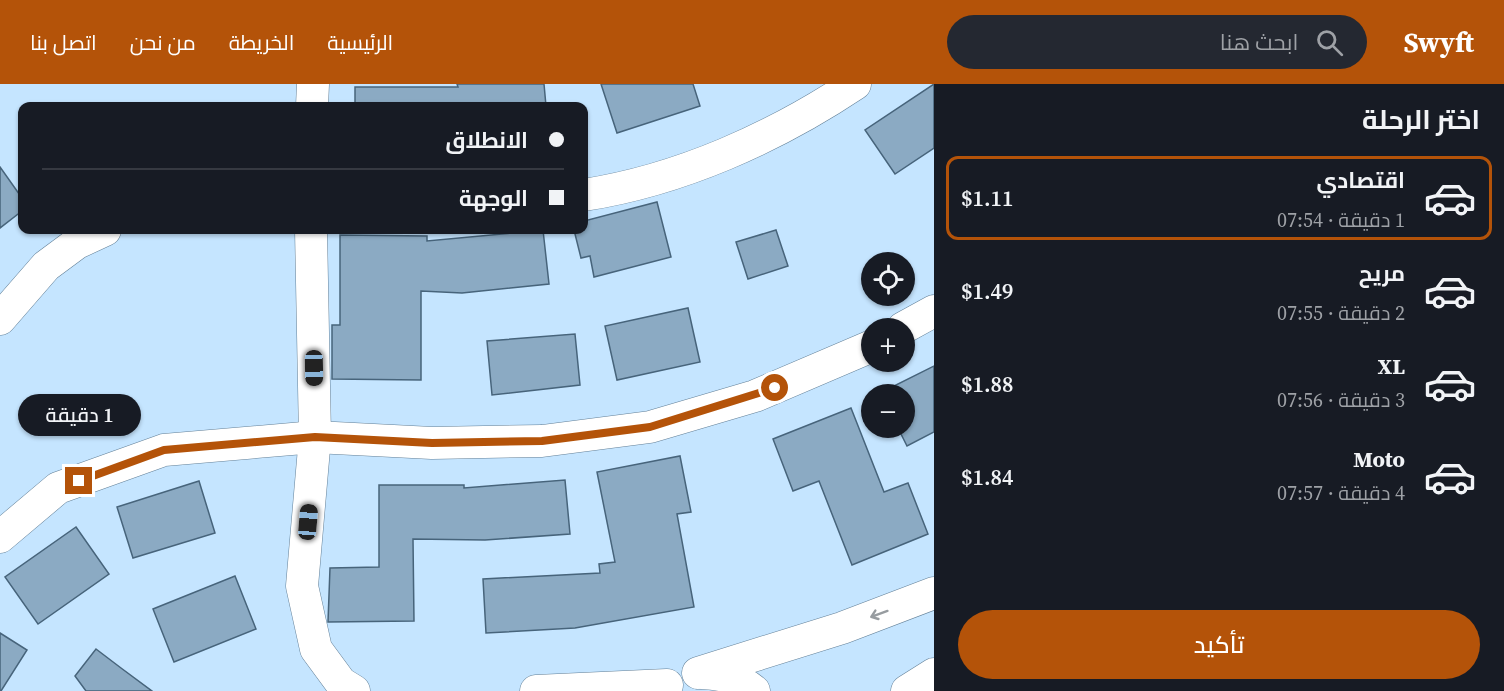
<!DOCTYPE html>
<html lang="ar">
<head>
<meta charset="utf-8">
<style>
	body { margin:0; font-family:"Source Serif 4",Cairo,serif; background:#242831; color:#f1f3f6; direction:rtl; height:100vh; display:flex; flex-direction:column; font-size:22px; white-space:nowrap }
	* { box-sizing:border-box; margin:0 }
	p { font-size:20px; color:#9ea1a6 }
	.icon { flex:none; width:33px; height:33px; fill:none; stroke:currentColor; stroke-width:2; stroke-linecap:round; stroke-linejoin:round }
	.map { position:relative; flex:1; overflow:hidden; direction:ltr }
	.drawer { display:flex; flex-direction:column; background:#171b24; width:570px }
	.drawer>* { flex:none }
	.hud { position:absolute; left:18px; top:18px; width:570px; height:132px; border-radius:12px; box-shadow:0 2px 4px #0004; direction:rtl; display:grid; align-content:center; height:132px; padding:0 24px; background:#171b24 }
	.fabs { position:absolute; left:861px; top:168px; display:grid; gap:12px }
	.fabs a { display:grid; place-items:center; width:54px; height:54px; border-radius:50%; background:#171b24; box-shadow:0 2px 4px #0004; font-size:30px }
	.end { position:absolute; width:27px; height:27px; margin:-14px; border:8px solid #b45309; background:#fff; box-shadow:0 0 0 3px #fff }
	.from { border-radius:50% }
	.bubble { position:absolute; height:42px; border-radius:21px; background:#171b24; box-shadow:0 2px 4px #0004; font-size:20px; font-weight:600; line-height:42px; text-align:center; direction:rtl }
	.car { position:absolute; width:18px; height:36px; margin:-18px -9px; border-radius:8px; box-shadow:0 0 4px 2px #0007; background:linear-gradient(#222 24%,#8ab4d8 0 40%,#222 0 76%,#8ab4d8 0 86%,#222 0) }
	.hud b { display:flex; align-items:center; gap:21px; height:57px; font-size:22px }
	.hud b+b { border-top:2px solid #363941 }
	.hud i { width:15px; height:15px; background:#f1f3f6 }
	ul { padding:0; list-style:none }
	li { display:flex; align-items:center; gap:18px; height:84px; margin:0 12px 9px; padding:0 12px; border:3px solid transparent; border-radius:12px }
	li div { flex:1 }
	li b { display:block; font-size:22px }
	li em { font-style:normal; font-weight:600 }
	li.active { border-color:#b45309 }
	li>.icon { width:54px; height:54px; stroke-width:1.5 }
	h2 { padding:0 24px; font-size:27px; line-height:72px }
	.cta { display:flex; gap:12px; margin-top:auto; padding:12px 24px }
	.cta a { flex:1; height:69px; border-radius:36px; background:#b45309; color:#fff; font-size:24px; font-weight:600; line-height:69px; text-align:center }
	header { display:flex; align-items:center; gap:36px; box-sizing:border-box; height:84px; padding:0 30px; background:#b45309; color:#fff }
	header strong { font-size:28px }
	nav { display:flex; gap:33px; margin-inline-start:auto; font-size:21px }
	.search { width:420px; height:54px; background:#242831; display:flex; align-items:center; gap:15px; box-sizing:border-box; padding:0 21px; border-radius:33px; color:#9ea1a6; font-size:22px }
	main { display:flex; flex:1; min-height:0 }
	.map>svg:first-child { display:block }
</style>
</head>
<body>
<header>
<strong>Swyft</strong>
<div class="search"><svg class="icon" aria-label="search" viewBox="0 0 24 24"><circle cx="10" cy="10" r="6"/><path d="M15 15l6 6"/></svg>ابحث هنا</div>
<nav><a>الرئيسية</a><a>الخريطة</a><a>من نحن</a><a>اتصل بنا</a></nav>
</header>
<main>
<section class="drawer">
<h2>اختر الرحلة</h2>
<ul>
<li class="active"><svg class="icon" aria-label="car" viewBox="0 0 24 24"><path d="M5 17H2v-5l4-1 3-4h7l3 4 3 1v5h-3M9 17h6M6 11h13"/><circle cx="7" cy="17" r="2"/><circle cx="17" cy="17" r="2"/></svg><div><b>اقتصادي</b><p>1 دقيقة · 07:54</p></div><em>$1.11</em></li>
<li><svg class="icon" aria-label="car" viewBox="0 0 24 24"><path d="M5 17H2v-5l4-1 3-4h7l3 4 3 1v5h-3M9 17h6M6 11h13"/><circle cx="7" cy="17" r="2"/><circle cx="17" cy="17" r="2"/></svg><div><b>مريح</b><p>2 دقيقة · 07:55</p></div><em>$1.49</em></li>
<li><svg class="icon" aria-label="car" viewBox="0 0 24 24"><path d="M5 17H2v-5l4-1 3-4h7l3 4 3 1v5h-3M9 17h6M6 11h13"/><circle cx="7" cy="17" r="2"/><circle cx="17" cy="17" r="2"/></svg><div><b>XL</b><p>3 دقيقة · 07:56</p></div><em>$1.88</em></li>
<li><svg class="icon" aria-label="car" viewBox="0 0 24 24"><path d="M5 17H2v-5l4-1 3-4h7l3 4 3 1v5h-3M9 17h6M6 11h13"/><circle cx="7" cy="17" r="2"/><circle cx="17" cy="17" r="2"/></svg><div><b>Moto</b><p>4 دقيقة · 07:57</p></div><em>$1.84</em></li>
</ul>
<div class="cta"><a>تأكيد</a></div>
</section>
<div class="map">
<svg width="934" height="607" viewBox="0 0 934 607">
	<rect width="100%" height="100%" fill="#c5e5ff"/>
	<g fill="#8baac3" stroke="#47647b" stroke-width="1.5">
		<path d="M457 0H544L546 22H355V3H458Z"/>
		<path d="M601 0H693L700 22 617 49Z"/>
		<path d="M934 0V64L895 90 865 46Z"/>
		<path d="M0 83 22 114V127L0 144Z"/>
		<path d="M657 118 671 173 594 193 590 172 581 174 574 146H584V137Z"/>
		<path d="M543 146 549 200 462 209 421 207V296L332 295V241H340V151L427 152V157Z"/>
		<path d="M776 146 788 182 748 195 736 158Z"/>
		<path d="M688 224 700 278 617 296 605 242Z"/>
		<path d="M575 250 580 301 492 311 487 257Z"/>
		<path d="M934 282V348L907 362 898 344H904V310L880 309Z"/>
		<path d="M851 324 884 408 908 399 928 450 852 481 819 397 793 407 773 355Z"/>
		<path d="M680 372 691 428 677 430 694 523 575 544 486 549 483 495 600 489 599 480 615 478 597 388Z"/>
		<path d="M565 396 570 450 485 456 413 455 414 537 328 538 330 484 379 483V401H464V404Z"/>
		<path d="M199 397 215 449 133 474 117 423Z"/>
		<path d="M76 443 109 490 38 540 5 493Z"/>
		<path d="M235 492 256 545 174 578 153 525Z"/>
		<path d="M0 549 27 566 1 607H0Z"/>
		<path d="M96 565 121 584 152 607H86L75 592Z"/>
	</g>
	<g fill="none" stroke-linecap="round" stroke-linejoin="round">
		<defs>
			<g id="minor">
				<path d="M312 22 313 0"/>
				<path d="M584 111C680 96 774 54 855 0"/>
				<path d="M311 146 315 353 302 502 316 565 341 599 354 607"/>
				<path d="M0 235 46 182 77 159 105 146"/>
				<path d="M903 244 934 227"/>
				<path d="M0 453 58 404 164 366 315 353 432 359 542 357 650 343 755 312 872 262"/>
				<path d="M698 589 842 544 934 509"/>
				<path d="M702 589C723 590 738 594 754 607"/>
				<path d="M536 607 667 601"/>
				<path d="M907 607 934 590"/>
			</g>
		</defs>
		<use href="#minor" stroke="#638098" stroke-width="33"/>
		<use href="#minor" stroke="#fff" stroke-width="32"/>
	</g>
	<defs><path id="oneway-shaft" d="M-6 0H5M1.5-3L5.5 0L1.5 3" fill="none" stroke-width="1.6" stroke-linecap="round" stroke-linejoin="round" transform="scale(1.5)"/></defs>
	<use stroke="#979ca0" href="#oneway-shaft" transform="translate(879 530) rotate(160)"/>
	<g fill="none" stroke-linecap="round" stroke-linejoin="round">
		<path stroke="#b45309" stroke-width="8" d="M79 397 164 366 315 353 432 359 542 357 650 343 775 304"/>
	</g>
</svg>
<div class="fabs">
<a><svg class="icon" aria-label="locate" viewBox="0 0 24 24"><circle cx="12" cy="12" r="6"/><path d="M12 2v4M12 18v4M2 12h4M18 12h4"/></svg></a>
<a>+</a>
<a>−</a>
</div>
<i class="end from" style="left:775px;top:304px"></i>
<i class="end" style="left:79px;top:397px"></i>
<div class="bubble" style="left:18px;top:310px;width:123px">1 دقيقة</div>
<i class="car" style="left:314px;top:284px;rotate:179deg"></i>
<i class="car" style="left:308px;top:438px;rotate:5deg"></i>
<div class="hud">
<b><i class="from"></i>الانطلاق</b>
<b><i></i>الوجهة</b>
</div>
</div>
</main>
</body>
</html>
